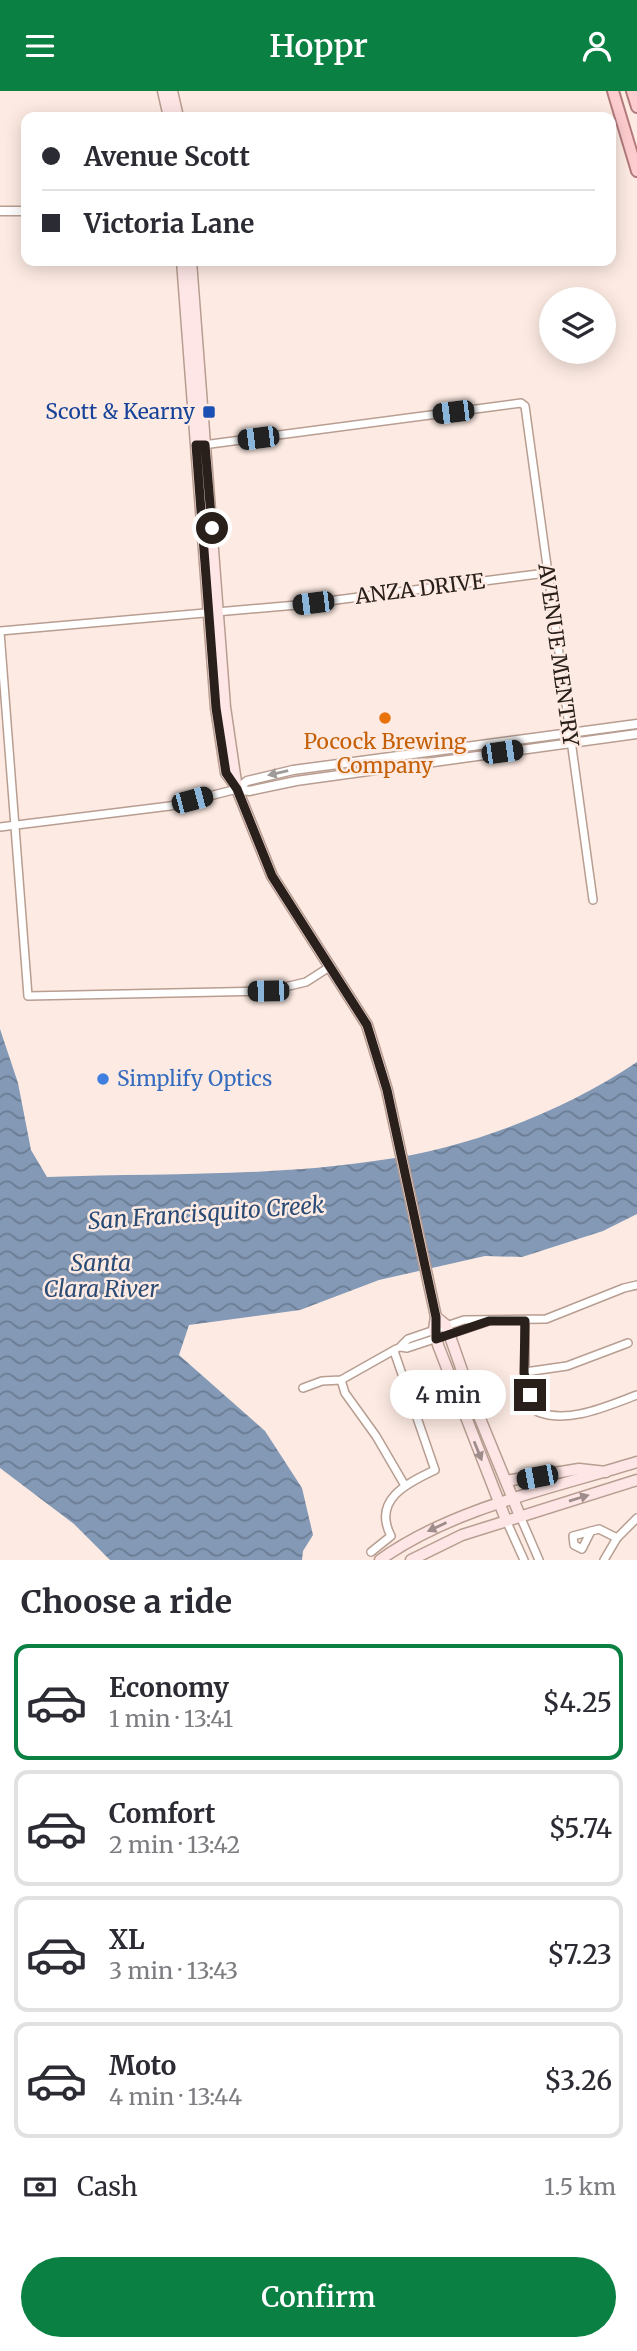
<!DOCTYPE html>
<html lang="en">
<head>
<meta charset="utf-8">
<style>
	body { margin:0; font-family:Merriweather,serif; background:#f2f2f3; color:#2b2b33; height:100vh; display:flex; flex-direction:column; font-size:26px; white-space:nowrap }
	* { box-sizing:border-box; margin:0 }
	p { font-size:23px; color:#7c7c81 }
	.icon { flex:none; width:38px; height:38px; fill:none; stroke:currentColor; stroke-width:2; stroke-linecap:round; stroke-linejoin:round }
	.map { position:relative; height:1469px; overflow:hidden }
	.side { display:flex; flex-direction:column; background:#fff; flex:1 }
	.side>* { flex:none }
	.hud { position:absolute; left:21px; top:21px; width:595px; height:154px; border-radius:14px; box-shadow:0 4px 18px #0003; display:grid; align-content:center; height:154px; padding:0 21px; background:#fff }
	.fabs { position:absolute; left:539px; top:196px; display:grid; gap:14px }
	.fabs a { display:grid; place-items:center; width:77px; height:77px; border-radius:50%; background:#fff; box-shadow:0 4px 18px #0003; font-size:35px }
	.end { position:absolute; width:32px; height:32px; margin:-16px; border:9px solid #2a201b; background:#fff; box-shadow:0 0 0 4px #fff }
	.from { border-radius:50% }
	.bubble { position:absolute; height:49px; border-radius:24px; background:#fff; box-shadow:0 4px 18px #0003; font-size:23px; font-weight:600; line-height:49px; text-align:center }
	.car { position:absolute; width:21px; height:42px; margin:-21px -10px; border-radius:9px; box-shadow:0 0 5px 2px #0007; background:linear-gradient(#222 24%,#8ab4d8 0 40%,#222 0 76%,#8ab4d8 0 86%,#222 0) }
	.hud b { display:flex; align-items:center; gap:24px; height:66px; font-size:26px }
	.hud b+b { border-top:2px solid #e1e1e2 }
	.hud i { width:18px; height:18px; background:#2b2b33 }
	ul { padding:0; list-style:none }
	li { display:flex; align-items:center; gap:21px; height:116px; margin:0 14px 10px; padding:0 7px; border:4px solid #e1e1e2; border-radius:14px }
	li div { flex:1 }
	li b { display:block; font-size:26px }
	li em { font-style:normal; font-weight:600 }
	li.on { border-color:#0b8043 }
	li>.icon { width:63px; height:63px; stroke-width:1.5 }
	h2 { padding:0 21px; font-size:32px; line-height:84px }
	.pay { display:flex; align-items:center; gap:18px; height:77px; padding:0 21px; font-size:26px }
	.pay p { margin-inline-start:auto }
	.cta { display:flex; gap:14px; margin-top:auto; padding:14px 21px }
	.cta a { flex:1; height:80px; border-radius:42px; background:#0b8043; color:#fff; font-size:28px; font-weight:600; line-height:80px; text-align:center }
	header { display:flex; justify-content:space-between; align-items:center; height:91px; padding:0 21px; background:#0b8043; color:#fff; font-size:32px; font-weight:600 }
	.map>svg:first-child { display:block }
</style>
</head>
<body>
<header><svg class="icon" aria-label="menu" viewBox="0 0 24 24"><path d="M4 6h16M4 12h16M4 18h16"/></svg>Hoppr<svg class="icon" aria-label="person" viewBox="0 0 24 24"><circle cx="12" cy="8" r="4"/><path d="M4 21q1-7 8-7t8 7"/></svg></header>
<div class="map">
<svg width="637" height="1469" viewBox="0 0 637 1469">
	<defs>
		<pattern id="water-waves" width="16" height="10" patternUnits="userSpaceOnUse" patternTransform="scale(1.75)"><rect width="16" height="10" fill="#8399b6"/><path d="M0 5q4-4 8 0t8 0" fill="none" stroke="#6b7c93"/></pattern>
	</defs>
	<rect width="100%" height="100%" fill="#fdebe3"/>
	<path fill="url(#water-waves)" d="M0 938 18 992 31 1059 47 1086C157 1082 272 1086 381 1069 469 1057 564 1020 637 971V1123L603 1140 522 1166 485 1165 379 1189 300 1219 189 1234 179 1264 265 1340 302 1397 313 1444 303 1460 302 1469H110L74 1433 0 1377Z"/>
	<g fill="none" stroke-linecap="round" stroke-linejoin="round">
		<defs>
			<g id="minor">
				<path d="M203 354 521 312 525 315 593 809"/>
				<path d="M0 540 297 514 546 482"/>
				<path d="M0 541 28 905 268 900 306 891 331 875"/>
				<path d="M0 736 170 715 237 698"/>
				<path d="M489 1230 407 1257 400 1256 408 1248 464 1229 546 1228 624 1197 637 1194"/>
				<path d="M525 1230V1281L538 1321C569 1333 607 1315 637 1304"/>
				<path d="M525 1281 567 1275 628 1252"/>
				<path d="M341 1289 345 1302 376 1345 404 1393"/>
				<path d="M303 1297 322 1290 341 1289 396 1258"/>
				<path d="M520 1425 539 1469"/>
				<path d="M506 1429 524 1469"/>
				<path d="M591 1440 582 1458 574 1454 573 1445 599 1438 617 1447"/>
				<path d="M371 1461 391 1445C372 1409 407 1392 435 1379L394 1260"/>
				<path d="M604 1469 617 1447 637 1427"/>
			</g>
			<g id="tertiary">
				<path d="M0 120H26"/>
				<path d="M237 698 247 690 293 679 637 633"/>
				<path d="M237 698 249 700 296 690 637 643"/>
			</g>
			<g id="secondary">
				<path d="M163 0 169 26"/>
				<path d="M172 0 178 26"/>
				<path d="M182 170 216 617 226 682 237 697"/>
				<path d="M191 170 225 616 237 698 272 785 367 934 387 999 436 1226 434 1238 438 1254 506 1429"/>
				<path d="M436 1226 446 1234 472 1308 520 1425"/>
				<path d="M506 1390 579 1378 606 1381"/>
				<path d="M380 1469C452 1417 553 1397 637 1371"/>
				<path d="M411 1469 462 1444 637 1389"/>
			</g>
			<g id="primary">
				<path d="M613 0 637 80"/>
				<path d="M632 0 637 16"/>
			</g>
		</defs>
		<use href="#minor" stroke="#b89d91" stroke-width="10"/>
		<use href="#tertiary" stroke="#b89d91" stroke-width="11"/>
		<use href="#secondary" stroke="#b89d91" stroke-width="13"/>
		<use href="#primary" stroke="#b27a7a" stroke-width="14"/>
		<use href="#minor" stroke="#fff" stroke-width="7"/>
		<use href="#tertiary" stroke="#fff" stroke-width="8"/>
		<use href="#secondary" stroke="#fee6e6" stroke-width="10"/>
		<use href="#primary" stroke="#fdccce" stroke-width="10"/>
	</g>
	<defs><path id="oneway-solid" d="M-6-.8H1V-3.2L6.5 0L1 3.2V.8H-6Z" transform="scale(1.75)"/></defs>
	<use fill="#9f9b98" href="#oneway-solid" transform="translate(278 682) rotate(167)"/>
	<g fill="#9f8d8b">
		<use href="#oneway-solid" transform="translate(478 1360) rotate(68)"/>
		<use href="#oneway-solid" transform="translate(579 1407) rotate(-17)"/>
		<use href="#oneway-solid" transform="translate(437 1436) rotate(155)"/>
	</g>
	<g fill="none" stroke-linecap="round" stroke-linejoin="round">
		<path stroke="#2a201b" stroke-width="9" d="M212 437 205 354H196L216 617 226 682 237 698 272 785 367 934 387 999 436 1226V1248L489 1230H525L524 1282 530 1304"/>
	</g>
	<rect fill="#1a4fb4" stroke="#fdebe3" stroke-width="2.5" x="202" y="314" width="14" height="14" rx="3.5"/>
	<circle fill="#e8710a" stroke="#fdebe3" stroke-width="2.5" cx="385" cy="627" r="7"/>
	<circle fill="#3f7fe0" stroke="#fdebe3" stroke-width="2.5" cx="103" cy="988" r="7"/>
	<g text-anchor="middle" stroke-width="5" stroke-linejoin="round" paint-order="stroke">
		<g font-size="21" fill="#164399" stroke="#fdebe3" text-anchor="end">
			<text x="195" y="328">Scott &amp; Kearny</text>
		</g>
		<g font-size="21" fill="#2a201b" stroke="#fdebe3">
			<text transform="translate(420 498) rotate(-7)" y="7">ANZA DRIVE</text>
			<text transform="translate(558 564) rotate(82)" y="7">AVENUE MENTRY</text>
		</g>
		<g font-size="21" fill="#c56008" stroke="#fdebe3">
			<text x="385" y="658">Pocock Brewing<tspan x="385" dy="24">Company</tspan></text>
		</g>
		<g font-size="21" fill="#366cbe" stroke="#fdebe3" text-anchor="start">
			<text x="117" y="995">Simplify Optics</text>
		</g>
		<g font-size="23" font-style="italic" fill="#2a4b75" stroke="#fdebe3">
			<text transform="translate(206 1122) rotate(-4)" y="8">San Francisquito Creek</text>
			<text x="101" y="1180">Santa<tspan x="101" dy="26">Clara River</tspan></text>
		</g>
	</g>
</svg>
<div class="fabs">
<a><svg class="icon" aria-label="layers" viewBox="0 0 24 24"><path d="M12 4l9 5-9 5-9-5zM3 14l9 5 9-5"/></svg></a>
</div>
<i class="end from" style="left:212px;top:437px"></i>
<i class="end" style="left:530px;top:1304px"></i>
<div class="bubble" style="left:390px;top:1279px;width:116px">4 min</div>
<i class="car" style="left:453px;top:321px;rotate:263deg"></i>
<i class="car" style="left:258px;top:347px;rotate:263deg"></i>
<i class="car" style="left:313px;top:512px;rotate:263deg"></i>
<i class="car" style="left:502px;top:661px;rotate:82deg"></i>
<i class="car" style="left:192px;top:709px;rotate:75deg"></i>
<i class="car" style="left:268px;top:900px;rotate:269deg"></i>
<i class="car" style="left:537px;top:1386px;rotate:259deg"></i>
<div class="hud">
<b><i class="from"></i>Avenue Scott</b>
<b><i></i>Victoria Lane</b>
</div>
</div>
<section class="side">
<h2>Choose a ride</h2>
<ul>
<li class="on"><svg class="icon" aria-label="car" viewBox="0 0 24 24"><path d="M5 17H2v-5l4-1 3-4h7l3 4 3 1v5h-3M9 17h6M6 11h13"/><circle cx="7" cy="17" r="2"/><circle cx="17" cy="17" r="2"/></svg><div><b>Economy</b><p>1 min · 13:41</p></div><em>$4.25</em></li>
<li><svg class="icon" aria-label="car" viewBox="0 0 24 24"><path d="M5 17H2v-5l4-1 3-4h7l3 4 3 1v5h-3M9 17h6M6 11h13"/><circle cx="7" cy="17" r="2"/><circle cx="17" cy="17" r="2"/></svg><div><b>Comfort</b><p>2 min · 13:42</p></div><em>$5.74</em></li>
<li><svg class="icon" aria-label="car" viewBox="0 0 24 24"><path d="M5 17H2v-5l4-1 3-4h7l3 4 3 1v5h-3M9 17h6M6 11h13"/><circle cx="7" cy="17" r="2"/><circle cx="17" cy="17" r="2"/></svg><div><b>XL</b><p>3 min · 13:43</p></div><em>$7.23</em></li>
<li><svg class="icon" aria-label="car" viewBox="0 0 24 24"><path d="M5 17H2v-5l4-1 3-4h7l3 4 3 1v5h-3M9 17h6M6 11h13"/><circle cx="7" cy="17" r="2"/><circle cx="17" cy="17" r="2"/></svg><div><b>Moto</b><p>4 min · 13:44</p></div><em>$3.26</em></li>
</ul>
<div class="pay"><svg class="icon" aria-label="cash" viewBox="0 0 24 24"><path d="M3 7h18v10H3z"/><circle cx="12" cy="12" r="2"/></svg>Cash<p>1.5 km</p></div>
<div class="cta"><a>Confirm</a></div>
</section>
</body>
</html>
